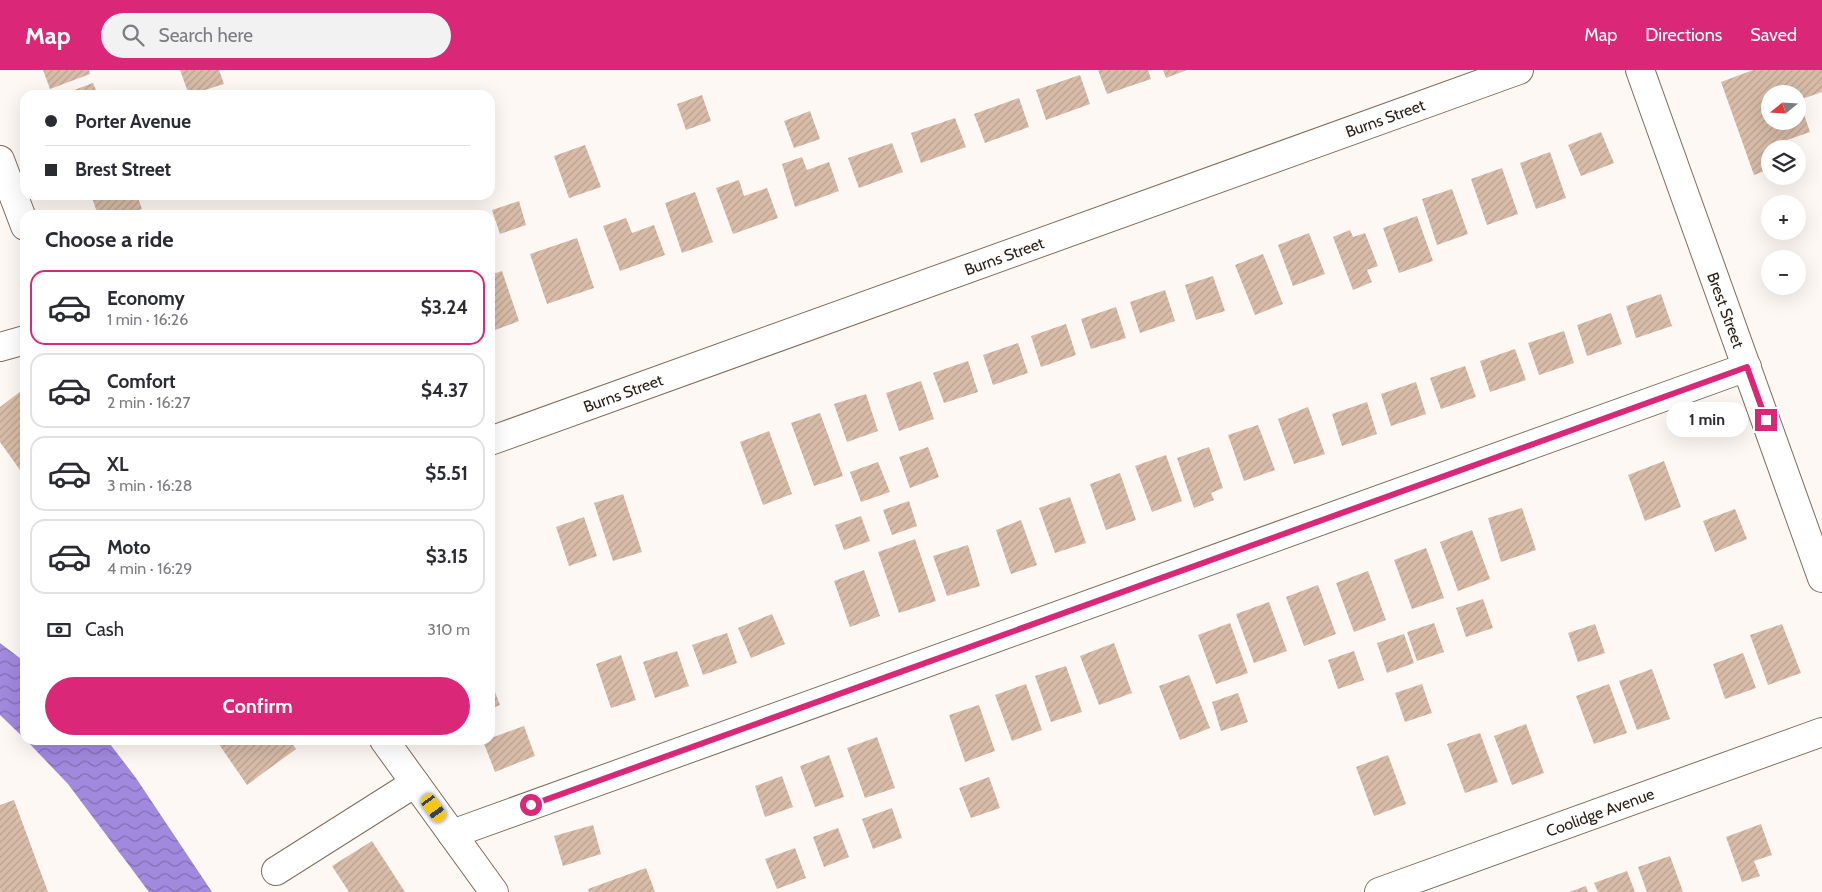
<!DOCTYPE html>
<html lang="en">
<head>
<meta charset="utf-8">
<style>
	body { margin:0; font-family:Cabin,sans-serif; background:#f2f2f3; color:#2b2b33; height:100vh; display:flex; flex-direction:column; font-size:19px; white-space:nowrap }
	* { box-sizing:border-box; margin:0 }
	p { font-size:16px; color:#7c7c81 }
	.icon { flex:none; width:28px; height:28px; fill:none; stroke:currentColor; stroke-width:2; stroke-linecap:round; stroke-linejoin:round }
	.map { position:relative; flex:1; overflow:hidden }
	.side { position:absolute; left:20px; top:140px; width:475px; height:535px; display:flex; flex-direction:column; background:#fff; border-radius:15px; box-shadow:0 5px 20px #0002 }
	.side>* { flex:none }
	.guide { position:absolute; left:20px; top:20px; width:475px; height:110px; border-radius:15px; box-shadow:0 5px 20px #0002; display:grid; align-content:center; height:110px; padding:0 25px; background:#fff }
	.needle { width:32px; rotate:252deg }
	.fabs { position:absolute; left:1761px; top:15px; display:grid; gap:10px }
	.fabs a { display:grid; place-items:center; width:45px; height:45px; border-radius:50%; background:#fff; box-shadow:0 5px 20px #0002; font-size:25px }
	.end { position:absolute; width:22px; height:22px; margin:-11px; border:6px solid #db2777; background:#fff; box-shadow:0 0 0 2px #fff }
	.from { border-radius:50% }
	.bubble { position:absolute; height:35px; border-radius:18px; background:#fff; box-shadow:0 5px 20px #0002; font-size:16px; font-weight:800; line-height:35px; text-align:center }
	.car { position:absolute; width:15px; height:30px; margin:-15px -8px; border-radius:6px; box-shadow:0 0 4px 1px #0007; background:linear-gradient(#f5c518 24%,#345 0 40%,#f5c518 0 76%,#345 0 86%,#f5c518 0) }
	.guide b { display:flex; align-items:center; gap:18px; height:48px; font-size:19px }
	.guide b+b { border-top:1px solid #e1e1e2 }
	.guide i { width:12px; height:12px; background:#2b2b33 }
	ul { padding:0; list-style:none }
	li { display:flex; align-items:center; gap:15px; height:75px; margin:0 10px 8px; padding:0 15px; border:2px solid #e1e1e2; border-radius:15px }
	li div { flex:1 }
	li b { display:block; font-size:19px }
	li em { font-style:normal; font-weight:800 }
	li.on { border-color:#db2777 }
	li>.icon { width:45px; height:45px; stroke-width:1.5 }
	h2 { padding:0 25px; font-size:22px; line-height:60px }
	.pay { display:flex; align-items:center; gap:12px; height:55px; padding:0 25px; font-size:19px }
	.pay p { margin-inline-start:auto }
	.action { display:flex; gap:10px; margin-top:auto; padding:10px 25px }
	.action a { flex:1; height:58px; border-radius:30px; background:#db2777; color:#fff; font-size:20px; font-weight:800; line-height:58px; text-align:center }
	header { display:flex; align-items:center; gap:30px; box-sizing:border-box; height:70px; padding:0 25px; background:#db2777; color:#fff }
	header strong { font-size:24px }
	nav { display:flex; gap:28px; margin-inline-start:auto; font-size:18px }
	.search { width:350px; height:45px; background:#f2f2f3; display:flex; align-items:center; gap:12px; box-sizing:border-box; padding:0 18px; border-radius:28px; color:#7c7c81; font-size:19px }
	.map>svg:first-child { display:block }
</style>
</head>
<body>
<header>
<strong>Map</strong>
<div class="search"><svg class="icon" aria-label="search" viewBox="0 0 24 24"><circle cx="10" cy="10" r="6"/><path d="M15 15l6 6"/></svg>Search here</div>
<nav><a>Map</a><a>Directions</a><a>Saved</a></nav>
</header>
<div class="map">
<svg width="1822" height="822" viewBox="0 0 1822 822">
	<defs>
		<pattern id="water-waves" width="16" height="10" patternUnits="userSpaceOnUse" patternTransform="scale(1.25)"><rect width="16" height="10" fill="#a189de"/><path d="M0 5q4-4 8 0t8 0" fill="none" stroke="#836fb3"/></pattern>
		<pattern id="building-hatch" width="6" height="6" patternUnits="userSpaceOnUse" patternTransform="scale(1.25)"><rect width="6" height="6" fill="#d8bca8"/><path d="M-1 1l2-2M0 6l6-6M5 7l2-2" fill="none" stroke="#b9a190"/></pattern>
	</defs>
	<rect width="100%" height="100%" fill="#fef8f4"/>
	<g fill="url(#water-waves)">
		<path d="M0 573 25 592V669L0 645Z"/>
		<path d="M26 670H107L136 708 212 822H149L68 714Z"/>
	</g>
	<g fill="url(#building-hatch)" fill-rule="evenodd">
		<path d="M43 0H89L90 4 50 19Z"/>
		<path d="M180 0H219L224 14 189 25Z"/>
		<path d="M1098 0H1148L1151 9 1107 24Z"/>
		<path d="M1163 0H1187L1166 8Z"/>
		<path d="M1753 0H1822V22L1799 30 1810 62 1787 70 1790 79H1770V99L1754 105 1721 12ZM1770 24H1798V51H1770Z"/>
		<path d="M1080 5 1090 34 1046 50 1036 20Z"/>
		<path d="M93 13 98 25H61Z"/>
		<path d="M702 25 711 51 686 60 677 34Z"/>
		<path d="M1019 28 1029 57 985 73 974 44Z"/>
		<path d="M810 41 820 69 794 78 784 51Z"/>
		<path d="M955 48 966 77 921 93 911 63Z"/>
		<path d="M1601 62 1614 93 1581 106 1568 75Z"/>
		<path d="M892 73 903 102 859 118 848 88Z"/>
		<path d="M585 75 601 117 569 128 554 86Z"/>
		<path d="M1550 82 1566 128 1536 139 1520 93Z"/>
		<path d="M802 87 807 100 829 92 839 121 795 137 782 94Z"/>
		<path d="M1502 98 1518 144 1487 155 1471 109Z"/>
		<path d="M739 110 744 126 767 118 778 148 733 164 716 118Z"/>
		<path d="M1452 119 1468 164 1437 175 1422 129Z"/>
		<path d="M695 122 713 172 682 183 665 133Z"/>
		<path d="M91 125H137L142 139 126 145H98Z"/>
		<path d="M519 131 526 155 500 164 492 140Z"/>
		<path d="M1417 146 1433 191 1399 203 1383 158Z"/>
		<path d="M626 148 632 163 654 155 665 185 620 201 603 156Z"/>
		<path d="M1350 160 1353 167 1365 163 1378 196 1367 200 1372 212 1353 220 1333 167Z"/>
		<path d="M1309 163 1325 204 1293 216 1278 175Z"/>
		<path d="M577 168 594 218 547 234 530 184Z"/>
		<path d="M1263 184 1283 234 1255 245 1235 195Z"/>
		<path d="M502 201 519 251 495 260 490 252V205Z"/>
		<path d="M1213 206 1225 241 1196 250 1185 215Z"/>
		<path d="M1165 220 1175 251 1140 263 1130 232Z"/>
		<path d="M1661 224 1672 256 1636 268 1626 236Z"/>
		<path d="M1116 237 1126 268 1091 279 1081 249Z"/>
		<path d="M1611 243 1622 274 1587 286 1577 255Z"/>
		<path d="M1066 254 1076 285 1041 297 1031 266Z"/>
		<path d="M1564 261 1574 293 1539 305 1528 273Z"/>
		<path d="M1018 273 1028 303 993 315 983 285Z"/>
		<path d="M1515 279 1526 310 1490 322 1480 291Z"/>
		<path d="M968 291 978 322 944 333 933 303Z"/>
		<path d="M1465 296 1476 327 1441 339 1430 308Z"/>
		<path d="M921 311 934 349 899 361 886 323Z"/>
		<path d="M1416 312 1426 344 1391 356 1381 324Z"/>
		<path d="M25 318V407L0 372V337Z"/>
		<path d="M866 324 878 361 847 372 834 334Z"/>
		<path d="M1367 332 1377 364 1342 376 1332 344Z"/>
		<path d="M1308 337 1325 384 1294 394 1278 349Z"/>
		<path d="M820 343 843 406 814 416 791 353Z"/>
		<path d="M1258 355 1275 400 1244 411 1228 365Z"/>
		<path d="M769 361 792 424 763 435 740 372Z"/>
		<path d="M928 377 939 407 910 418 899 387Z"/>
		<path d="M1209 377 1223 418 1211 423 1214 430 1194 438 1177 388Z"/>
		<path d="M1166 385 1182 431 1152 442 1135 396Z"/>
		<path d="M1664 391 1681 437 1645 451 1628 405Z"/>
		<path d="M878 392 890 422 861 432 850 402Z"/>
		<path d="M1120 403 1136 450 1106 460 1090 414Z"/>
		<path d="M623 424 642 482 613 491 594 433Z"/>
		<path d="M1070 427 1086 473 1055 483 1039 438Z"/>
		<path d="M909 431 917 456 892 465 883 440Z"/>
		<path d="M1522 438 1536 480 1501 492 1488 448Z"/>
		<path d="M1735 439 1747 469 1715 482 1703 451Z"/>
		<path d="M861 446 870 471 844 480 835 455Z"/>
		<path d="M584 447 597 486 569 496 556 457Z"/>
		<path d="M1021 450 1037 495 1011 504 996 460Z"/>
		<path d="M1472 460 1490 509 1458 521 1440 472Z"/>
		<path d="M915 469 936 531 899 543 878 482Z"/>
		<path d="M968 475 980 516 947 526 933 486Z"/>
		<path d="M1426 478 1444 528 1412 539 1394 490Z"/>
		<path d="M864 500 880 546 850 557 834 511Z"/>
		<path d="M1368 501 1386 550 1354 562 1336 513Z"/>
		<path d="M1318 515 1336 564 1304 576 1286 527Z"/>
		<path d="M1483 529 1493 558 1466 567 1456 538Z"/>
		<path d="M1269 532 1287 581 1254 593 1236 544Z"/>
		<path d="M772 544 785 574 751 588 738 558Z"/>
		<path d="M1230 553 1248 603 1216 614 1198 565Z"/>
		<path d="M1434 553 1444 582 1417 591 1407 562Z"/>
		<path d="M1595 554 1605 583 1578 592 1568 563Z"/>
		<path d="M1782 554 1801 603 1768 615 1750 565Z"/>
		<path d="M727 563 737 593 703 605 692 575Z"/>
		<path d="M1404 564 1414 593 1387 603 1377 573Z"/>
		<path d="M1114 573 1132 623 1099 635 1080 586Z"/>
		<path d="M677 581 689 616 655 628 643 592Z"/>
		<path d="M1354 581 1364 610 1338 619 1328 590Z"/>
		<path d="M1743 583 1756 618 1725 629 1713 594Z"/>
		<path d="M621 585 636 630 611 638 596 594Z"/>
		<path d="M1066 596 1082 642 1051 652 1035 606Z"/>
		<path d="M1652 599 1670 649 1637 660 1619 611Z"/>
		<path d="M1189 605 1210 658 1180 670 1159 616Z"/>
		<path d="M490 609 500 635 490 639Z"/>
		<path d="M1026 614 1042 660 1012 671 995 625Z"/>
		<path d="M1422 614 1432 643 1405 652 1395 623Z"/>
		<path d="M1609 614 1627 663 1594 674 1576 626Z"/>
		<path d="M1238 623 1248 652 1221 661 1212 632Z"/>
		<path d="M979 635 995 681 965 692 949 645Z"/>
		<path d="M1526 654 1544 703 1512 715 1494 666Z"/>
		<path d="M524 656 535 686 495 702 483 671Z"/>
		<path d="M1480 663 1498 712 1465 723 1447 674Z"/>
		<path d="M877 667 895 718 865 728 847 678Z"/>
		<path d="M216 670H290L296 679 247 715Z"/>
		<path d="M829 685 844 727 815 737 800 696Z"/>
		<path d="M1388 685 1406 734 1374 746 1356 697Z"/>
		<path d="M782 706 793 737 765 747 755 716Z"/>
		<path d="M989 707 1000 738 971 748 959 718Z"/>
		<path d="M14 730 48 822H0V735Z"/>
		<path d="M892 738 902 768 873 779 862 749Z"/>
		<path d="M1761 754 1772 785 1754 791 1760 806 1742 812 1726 767Z"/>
		<path d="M593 755 601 784 563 796 554 766Z"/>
		<path d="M838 758 849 787 824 797 813 767Z"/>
		<path d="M372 771 405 822H349L332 796Z"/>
		<path d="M795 778 806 808 777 819 765 789Z"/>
		<path d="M1670 786 1683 822H1647L1638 797Z"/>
		<path d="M646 798 655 822H589L588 819Z"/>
		<path d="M1627 801 1635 822H1598L1594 813Z"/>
		<path d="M1586 816 1588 822H1569Z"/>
	</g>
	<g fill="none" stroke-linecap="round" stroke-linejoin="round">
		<defs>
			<g id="minor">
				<path d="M1640 0 1822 508"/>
				<path d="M0 90 25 156"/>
				<path d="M0 277 25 270"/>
				<path d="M490 371 1519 0"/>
				<path d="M384 670 494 822"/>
				<path d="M452 764 1747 297"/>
				<path d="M276 801 415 713"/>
				<path d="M1379 822 1822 662"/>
			</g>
		</defs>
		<use href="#minor" stroke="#846b59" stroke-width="30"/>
		<use href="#minor" stroke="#fff" stroke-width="28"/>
	</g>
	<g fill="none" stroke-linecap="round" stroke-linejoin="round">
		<path stroke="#db2777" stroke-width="6" d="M531 735 1747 297 1766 350"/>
	</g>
	<g text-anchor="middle" stroke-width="4.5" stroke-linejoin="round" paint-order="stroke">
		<g font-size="16" fill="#291f17" stroke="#fff">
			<text transform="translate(1385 48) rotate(-20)" y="6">Burns Street</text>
			<text transform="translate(1004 186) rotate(-20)" y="6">Burns Street</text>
			<text transform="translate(1726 240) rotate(70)" y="6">Brest Street</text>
			<text transform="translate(623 323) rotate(-20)" y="6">Burns Street</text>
			<text transform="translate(1600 742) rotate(-20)" y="6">Coolidge Avenue</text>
		</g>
	</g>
</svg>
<div class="fabs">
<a><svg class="needle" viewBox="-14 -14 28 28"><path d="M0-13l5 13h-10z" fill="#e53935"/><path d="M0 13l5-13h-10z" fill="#7c7c81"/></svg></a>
<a><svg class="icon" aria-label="layers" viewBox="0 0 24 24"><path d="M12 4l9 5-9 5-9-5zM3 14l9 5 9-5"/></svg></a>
<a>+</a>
<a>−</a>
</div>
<i class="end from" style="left:531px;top:735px"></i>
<i class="end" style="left:1766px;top:350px"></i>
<div class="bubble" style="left:1666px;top:332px;width:82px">1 min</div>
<i class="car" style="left:434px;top:738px;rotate:144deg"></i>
<div class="guide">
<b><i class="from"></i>Porter Avenue</b>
<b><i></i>Brest Street</b>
</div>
<section class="side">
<h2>Choose a ride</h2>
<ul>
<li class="on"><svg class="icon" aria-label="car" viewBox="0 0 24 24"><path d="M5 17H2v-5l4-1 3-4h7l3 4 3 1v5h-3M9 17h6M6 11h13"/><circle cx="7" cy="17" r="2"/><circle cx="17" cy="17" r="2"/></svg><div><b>Economy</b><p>1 min · 16:26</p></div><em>$3.24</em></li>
<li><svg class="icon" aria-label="car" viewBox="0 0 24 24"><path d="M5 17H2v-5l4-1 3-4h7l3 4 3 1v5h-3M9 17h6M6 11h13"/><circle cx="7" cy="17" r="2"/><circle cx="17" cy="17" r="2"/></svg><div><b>Comfort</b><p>2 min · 16:27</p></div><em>$4.37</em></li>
<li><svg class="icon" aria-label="car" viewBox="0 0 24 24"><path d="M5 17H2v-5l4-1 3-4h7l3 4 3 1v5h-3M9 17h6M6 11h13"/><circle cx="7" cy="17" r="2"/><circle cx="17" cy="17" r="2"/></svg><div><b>XL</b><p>3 min · 16:28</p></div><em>$5.51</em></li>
<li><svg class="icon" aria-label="car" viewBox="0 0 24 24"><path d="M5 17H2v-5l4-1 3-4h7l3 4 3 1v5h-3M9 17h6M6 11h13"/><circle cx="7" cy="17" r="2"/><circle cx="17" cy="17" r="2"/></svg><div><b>Moto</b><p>4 min · 16:29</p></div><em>$3.15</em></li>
</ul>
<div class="pay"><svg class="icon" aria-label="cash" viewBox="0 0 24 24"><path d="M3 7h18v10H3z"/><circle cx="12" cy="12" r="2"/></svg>Cash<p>310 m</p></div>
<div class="action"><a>Confirm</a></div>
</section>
</div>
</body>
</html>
